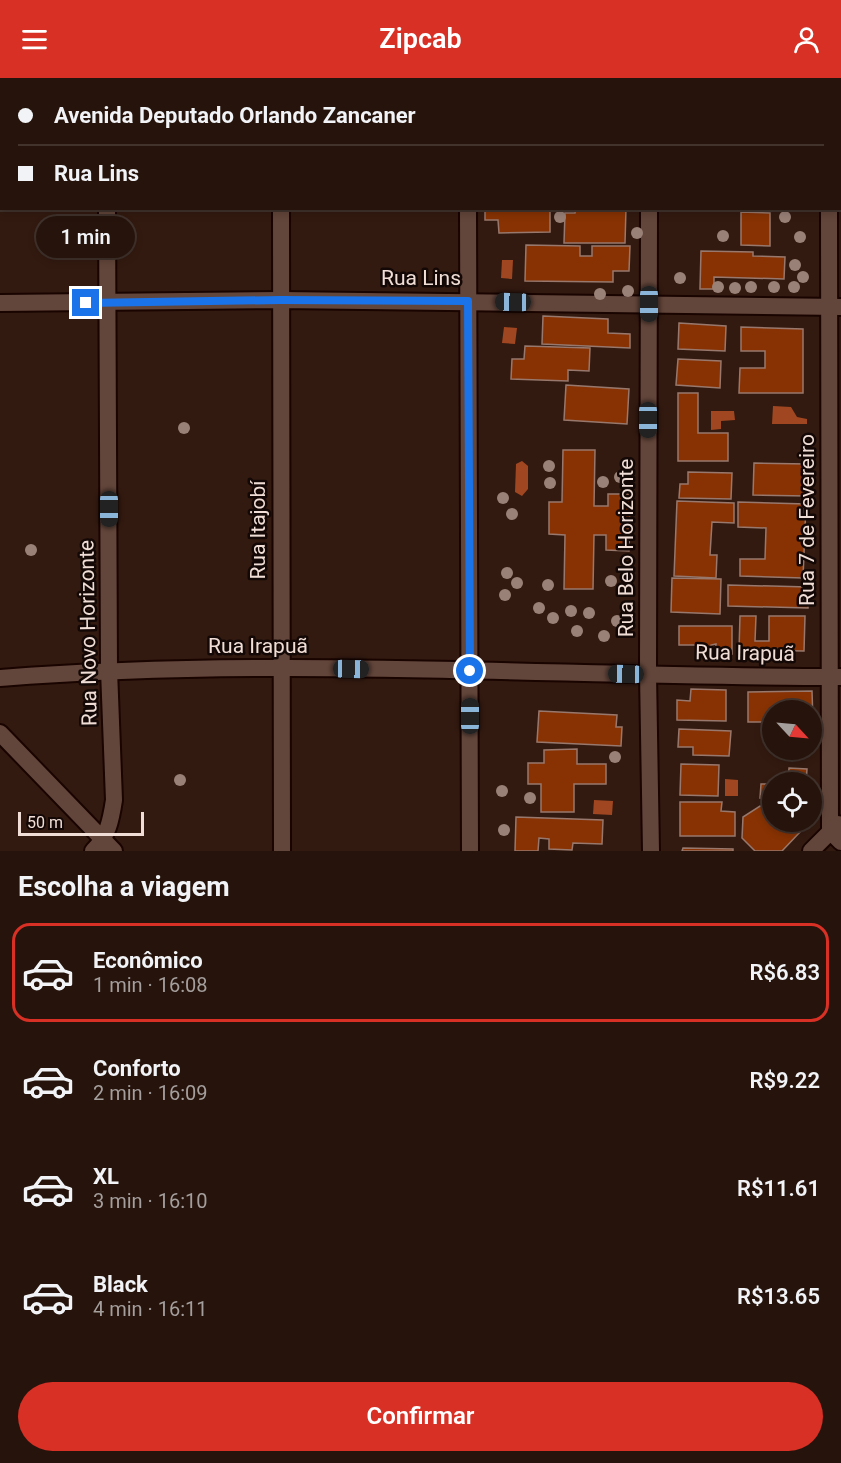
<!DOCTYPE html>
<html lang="pt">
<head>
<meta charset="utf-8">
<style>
	body { margin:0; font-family:Roboto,sans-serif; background:#32211a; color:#f1f3f6; height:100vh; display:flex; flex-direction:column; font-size:22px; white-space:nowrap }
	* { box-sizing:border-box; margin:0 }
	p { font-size:20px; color:#a49e9d }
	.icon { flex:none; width:33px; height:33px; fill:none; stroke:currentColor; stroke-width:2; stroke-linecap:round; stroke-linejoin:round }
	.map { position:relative; height:773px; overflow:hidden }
	.sheet { display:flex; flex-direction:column; background:#26140c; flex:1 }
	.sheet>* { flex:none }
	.top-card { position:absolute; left:0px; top:0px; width:842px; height:132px; box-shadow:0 3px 9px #0003,0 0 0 2px #42332d; display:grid; align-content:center; height:132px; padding:0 18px; background:#26140c }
	.needle { width:39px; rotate:116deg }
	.fabs { position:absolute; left:762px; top:622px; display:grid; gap:12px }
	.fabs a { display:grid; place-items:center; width:60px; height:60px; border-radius:50%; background:#26140c; box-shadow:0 3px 9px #0003,0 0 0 2px #42332d; font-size:30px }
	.scale { position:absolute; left:18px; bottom:15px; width:126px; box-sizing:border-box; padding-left:6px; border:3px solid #efddd6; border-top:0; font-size:16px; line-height:21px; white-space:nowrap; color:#efddd6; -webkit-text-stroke:4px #130805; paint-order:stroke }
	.end { position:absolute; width:27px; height:27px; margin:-14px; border:8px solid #1a73e8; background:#fff; box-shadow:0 0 0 3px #fff }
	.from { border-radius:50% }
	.bubble { position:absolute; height:42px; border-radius:21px; background:#26140c; box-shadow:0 3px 9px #0003,0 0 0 2px #42332d; font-size:20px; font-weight:600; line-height:42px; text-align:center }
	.car { position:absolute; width:18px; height:36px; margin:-18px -9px; border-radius:8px; box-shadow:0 0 4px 2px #0007; background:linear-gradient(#222 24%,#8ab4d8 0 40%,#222 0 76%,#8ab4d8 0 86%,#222 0) }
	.top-card b { display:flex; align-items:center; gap:21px; height:57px; font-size:22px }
	.top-card b+b { border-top:2px solid #42332d }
	.top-card i { width:15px; height:15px; background:#f1f3f6 }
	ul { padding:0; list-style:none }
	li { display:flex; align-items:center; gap:18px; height:99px; margin:0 12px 9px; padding:0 6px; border:3px solid transparent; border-radius:18px }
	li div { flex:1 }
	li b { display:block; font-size:22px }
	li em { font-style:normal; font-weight:600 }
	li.on { border-color:#d93025 }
	li>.icon { width:54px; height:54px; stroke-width:1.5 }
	h2 { padding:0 18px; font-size:27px; line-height:72px }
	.primary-button { display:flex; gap:12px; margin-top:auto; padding:12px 18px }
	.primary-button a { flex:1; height:69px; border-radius:36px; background:#d93025; color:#fff; font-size:24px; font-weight:600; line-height:69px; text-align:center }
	header { display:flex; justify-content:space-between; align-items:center; height:78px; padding:0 18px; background:#d93025; color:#fff; font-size:27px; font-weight:600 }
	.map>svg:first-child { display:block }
</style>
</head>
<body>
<header><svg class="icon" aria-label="menu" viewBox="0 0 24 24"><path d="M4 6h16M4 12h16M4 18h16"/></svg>Zipcab<svg class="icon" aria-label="person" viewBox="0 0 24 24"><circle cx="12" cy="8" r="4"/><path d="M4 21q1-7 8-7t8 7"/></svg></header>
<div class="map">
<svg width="841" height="773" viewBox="0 0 841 773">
	<rect width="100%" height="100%" fill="#331a10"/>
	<g fill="#a04721">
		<path d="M502 182H513L512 201 501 200Z"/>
		<path d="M504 249 517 250 515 266 502 265Z"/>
		<path d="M773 328 791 329 797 339 807 341V346H772Z"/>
		<path d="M711 333H734L735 342 721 343V351L711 352Z"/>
		<path d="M522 383 528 388V411L522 418 515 414 516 386Z"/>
		<path d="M725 701 738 702V718H725Z"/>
		<path d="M594 722 613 723 612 737 593 736Z"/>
	</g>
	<g fill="#883203" stroke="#98786c" stroke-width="1.5">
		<path d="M388 0H443L388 2Z"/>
		<rect x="527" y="0" width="75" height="2"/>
		<path d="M680 0H730L680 2Z"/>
		<path d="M754 0H809V2H753Z"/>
		<path d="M485 130H550V154L499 155 498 142H485Z"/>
		<path d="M576 130H626L625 165H564L565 135H575Z"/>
		<path d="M741 134 770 135V168L741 167Z"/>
		<path d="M526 167 580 168V178H592V168H630L629 193H613V204L525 203Z"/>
		<path d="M701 173 753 174V178L785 179 784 201 714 199V211H700Z"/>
		<path d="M543 238 608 241V255L630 256V270L542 266Z"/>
		<path d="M679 245 726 248 725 273 678 271Z"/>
		<path d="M741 249 803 251V315H739L740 290H765V273H741Z"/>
		<path d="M525 268 590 270 589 293 568 292V303L511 301 512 281H524Z"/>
		<path d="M678 281 721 283 720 310 676 307Z"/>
		<path d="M566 307 629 311 627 346 564 342Z"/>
		<path d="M678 315H698V355H728V383H678Z"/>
		<path d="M563 372H595L594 428H608V416H630L629 473 606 472V457H594L593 511H564L565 457 549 456V424H562Z"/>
		<path d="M754 385 807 386V418L753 417Z"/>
		<path d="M688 394 732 395 731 421 679 420 680 406H688Z"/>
		<path d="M677 423 734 425V445L712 444 710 477H717L716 500 674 498Z"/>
		<path d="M738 424 806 426 803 500 740 498V481H765L766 450 738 449Z"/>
		<path d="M672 500 721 501 720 536 671 534Z"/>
		<path d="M728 507 808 509V530L728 528Z"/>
		<path d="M740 538H756L755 563H769V538H805L804 573 739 572Z"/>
		<path d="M679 548H732V576H716V566L711 567V576H698V567H679Z"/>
		<path d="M691 611 726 612V643L677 642V622L690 623Z"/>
		<path d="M812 613 813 643 812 633H772V644H748V614Z"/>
		<path d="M539 633 617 637 616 649H622L621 668 537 664Z"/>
		<path d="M679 651 731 653 729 678 693 677V669H678Z"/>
		<path d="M577 671V686H606V706H574V734H541V706H528V685H544V672Z"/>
		<path d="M681 686 719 687 718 718 680 717Z"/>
		<path d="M789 690 807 691 806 705H788Z"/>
		<path d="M761 706H772V721L760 720Z"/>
		<path d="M680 724H722L721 733 735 734V758H680Z"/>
		<path d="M760 728 772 732V744H788L800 754 782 773H755L742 760 743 739Z"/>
		<path d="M516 739 603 742 602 766 573 765 572 772 549 771V761L539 760 538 773H515Z"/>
		<path d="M683 770 733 771V773H682Z"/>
	</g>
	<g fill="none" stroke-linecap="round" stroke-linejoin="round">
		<defs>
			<g id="minor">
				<path d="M107 0V2"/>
				<path d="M827 0V2"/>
				<path d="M283 2V0"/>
				<path d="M650 2V0"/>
				<path d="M281 130 282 773"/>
				<path d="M649 130 648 596 651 773"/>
				<path d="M829 130 830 753 841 764"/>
				<path d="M0 225 280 222 841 229"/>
				<path d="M0 600C280 578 561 599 841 599"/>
				<path d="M0 655 114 773"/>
				<path d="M93 773C108 758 111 742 114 722L109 592 107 130"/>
				<path d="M811 773 838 746"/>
			</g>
			<g id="tertiary">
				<path d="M468 0V2"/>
				<path d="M468 130 470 773"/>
			</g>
		</defs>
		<use href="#minor" stroke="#190400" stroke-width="20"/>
		<use href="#tertiary" stroke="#190400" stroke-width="20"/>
		<use href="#minor" stroke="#63463b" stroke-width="16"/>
		<use href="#tertiary" stroke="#63463b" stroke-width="16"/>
	</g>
	<g fill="#9a8177">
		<circle cx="560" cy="139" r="6"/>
		<circle cx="785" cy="139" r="6"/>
		<circle cx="637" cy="155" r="6"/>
		<circle cx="723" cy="158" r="6"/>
		<circle cx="800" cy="159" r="6"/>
		<circle cx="795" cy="187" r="6"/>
		<circle cx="803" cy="199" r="6"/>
		<circle cx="680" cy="200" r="6"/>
		<circle cx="718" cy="209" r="6"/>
		<circle cx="751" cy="209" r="6"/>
		<circle cx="774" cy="209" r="6"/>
		<circle cx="794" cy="209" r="6"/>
		<circle cx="735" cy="210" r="6"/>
		<circle cx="628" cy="213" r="6"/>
		<circle cx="600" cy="216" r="6"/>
		<circle cx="184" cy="350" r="6"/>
		<circle cx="549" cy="388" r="6"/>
		<circle cx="620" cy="399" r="6"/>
		<circle cx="603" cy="404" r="6"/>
		<circle cx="550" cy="405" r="6"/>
		<circle cx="503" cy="420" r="6"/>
		<circle cx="512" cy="436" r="6"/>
		<circle cx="31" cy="472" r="6"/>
		<circle cx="507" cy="495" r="6"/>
		<circle cx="611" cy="503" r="6"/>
		<circle cx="517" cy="505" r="6"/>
		<circle cx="548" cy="507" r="6"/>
		<circle cx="505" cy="517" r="6"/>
		<circle cx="539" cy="530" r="6"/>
		<circle cx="571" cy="533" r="6"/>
		<circle cx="589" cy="535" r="6"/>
		<circle cx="553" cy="540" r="6"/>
		<circle cx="617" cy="543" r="6"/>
		<circle cx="577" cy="553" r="6"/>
		<circle cx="604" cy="558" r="6"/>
		<circle cx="615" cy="679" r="6"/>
		<circle cx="180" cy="702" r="6"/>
		<circle cx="502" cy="713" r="6"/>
		<circle cx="530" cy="720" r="6"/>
		<circle cx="504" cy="752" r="6"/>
	</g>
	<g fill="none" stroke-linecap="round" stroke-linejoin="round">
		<path stroke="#1a73e8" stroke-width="8" d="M86 225 280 222 468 223 470 593"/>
	</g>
	<g text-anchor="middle" stroke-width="5" stroke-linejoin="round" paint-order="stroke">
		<g font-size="21" fill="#efddd6" stroke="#130805">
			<text x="421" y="207">Rua Lins</text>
			<text transform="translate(807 442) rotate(-90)" y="7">Rua 7 de Fevereiro</text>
			<text transform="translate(258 452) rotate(-90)" y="7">Rua Itajobí</text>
			<text transform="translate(626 470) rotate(-90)" y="7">Rua Belo Horizonte</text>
			<text transform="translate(88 555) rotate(-91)" y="7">Rua Novo Horizonte</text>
			<text x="258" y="575">Rua Irapuã</text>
			<text transform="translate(745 575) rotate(1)" y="7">Rua Irapuã</text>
		</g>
	</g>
</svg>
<div class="fabs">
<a><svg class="needle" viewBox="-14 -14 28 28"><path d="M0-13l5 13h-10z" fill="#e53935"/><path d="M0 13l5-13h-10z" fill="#a49e9d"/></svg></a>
<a><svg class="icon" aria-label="locate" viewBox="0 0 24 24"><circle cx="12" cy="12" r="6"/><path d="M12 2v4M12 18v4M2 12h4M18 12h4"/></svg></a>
</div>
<div class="scale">50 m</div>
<i class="end from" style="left:470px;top:593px"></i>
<i class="end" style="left:86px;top:225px"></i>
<div class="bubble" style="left:36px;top:138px;width:99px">1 min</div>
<i class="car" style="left:513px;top:224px;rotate:271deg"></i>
<i class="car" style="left:649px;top:226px;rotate:180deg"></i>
<i class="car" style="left:648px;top:342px;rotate:180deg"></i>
<i class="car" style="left:109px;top:431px;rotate:180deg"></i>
<i class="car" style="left:351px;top:591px;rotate:91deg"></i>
<i class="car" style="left:626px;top:596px;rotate:271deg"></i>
<i class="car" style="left:470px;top:638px;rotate:0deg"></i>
<div class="top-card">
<b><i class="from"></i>Avenida Deputado Orlando Zancaner</b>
<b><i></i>Rua Lins</b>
</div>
</div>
<section class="sheet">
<h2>Escolha a viagem</h2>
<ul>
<li class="on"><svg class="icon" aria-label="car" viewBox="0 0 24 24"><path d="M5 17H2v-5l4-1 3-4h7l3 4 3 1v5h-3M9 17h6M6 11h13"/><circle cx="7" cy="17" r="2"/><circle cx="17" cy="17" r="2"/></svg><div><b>Econômico</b><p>1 min · 16:08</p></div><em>R$6.83</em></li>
<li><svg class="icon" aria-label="car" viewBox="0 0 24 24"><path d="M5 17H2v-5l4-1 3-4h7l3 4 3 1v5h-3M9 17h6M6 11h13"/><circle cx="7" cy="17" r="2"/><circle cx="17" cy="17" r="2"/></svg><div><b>Conforto</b><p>2 min · 16:09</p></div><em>R$9.22</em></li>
<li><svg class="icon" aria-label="car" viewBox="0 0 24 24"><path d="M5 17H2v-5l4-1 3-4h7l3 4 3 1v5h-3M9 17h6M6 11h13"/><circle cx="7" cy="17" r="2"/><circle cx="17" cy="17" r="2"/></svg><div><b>XL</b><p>3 min · 16:10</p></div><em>R$11.61</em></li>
<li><svg class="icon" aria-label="car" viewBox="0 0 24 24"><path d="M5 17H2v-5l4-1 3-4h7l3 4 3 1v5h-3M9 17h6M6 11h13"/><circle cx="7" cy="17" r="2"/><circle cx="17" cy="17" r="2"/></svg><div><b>Black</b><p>4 min · 16:11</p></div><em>R$13.65</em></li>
</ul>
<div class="primary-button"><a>Confirmar</a></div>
</section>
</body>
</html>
